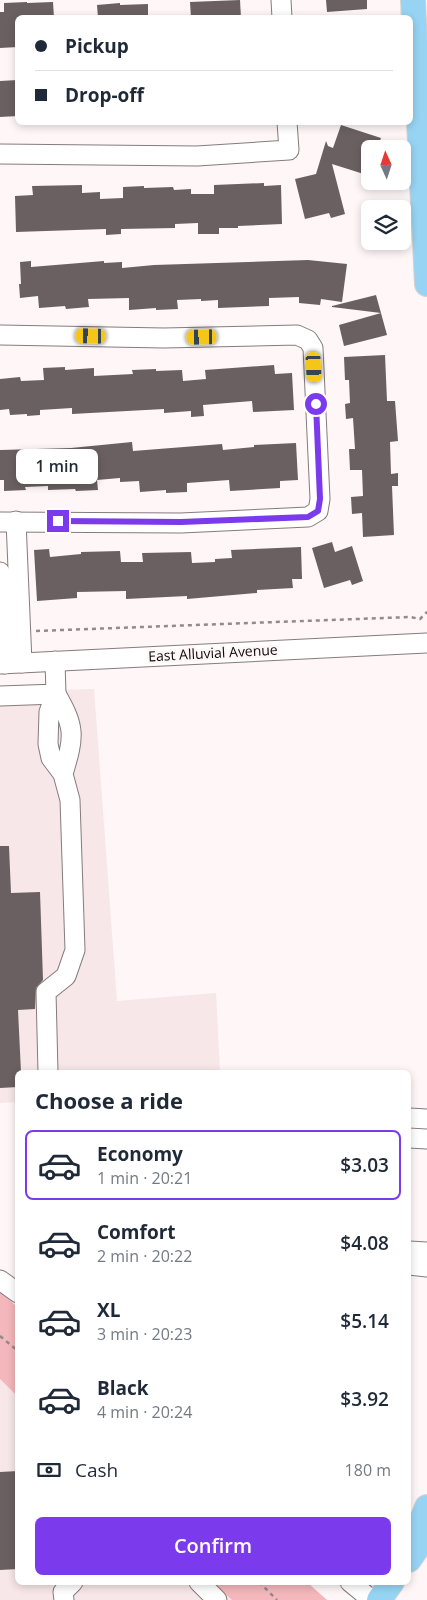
<!DOCTYPE html>
<html lang="en">
<head>
<meta charset="utf-8">
<style>
	body { margin:0; font-family:"Open Sans",sans-serif; background:#f6f6f7; color:#1f2937; height:100vh; display:flex; flex-direction:column; font-size:19px; white-space:nowrap }
	* { box-sizing:border-box; margin:0 }
	p { font-size:16px; color:#747a83 }
	.icon { flex:none; width:28px; height:28px; fill:none; stroke:currentColor; stroke-width:2; stroke-linecap:round; stroke-linejoin:round }
	.map { position:relative; flex:1; overflow:hidden }
	.sheet { position:absolute; left:15px; top:1070px; width:396px; height:515px; display:flex; flex-direction:column; background:#fff; border-radius:8px; box-shadow:0 2px 8px #0003 }
	.sheet>* { flex:none }
	.guide { position:absolute; left:15px; top:15px; width:398px; height:110px; border-radius:8px; box-shadow:0 2px 8px #0003; display:grid; align-content:center; height:110px; padding:0 20px; background:#fff }
	.needle { width:32px; rotate:357deg }
	.buttons { position:absolute; left:361px; top:140px; display:grid; gap:10px }
	.buttons a { display:grid; place-items:center; width:50px; height:50px; border-radius:8px; background:#fff; box-shadow:0 2px 8px #0003; font-size:25px }
	.end { position:absolute; width:22px; height:22px; margin:-11px; border:6px solid #7c3aed; background:#fff; box-shadow:0 0 0 2px #fff }
	.from { border-radius:50% }
	.bubble { position:absolute; height:35px; border-radius:8px; background:#fff; box-shadow:0 2px 8px #0003; font-size:16px; font-weight:600; line-height:35px; text-align:center }
	.car { position:absolute; width:15px; height:30px; margin:-15px -8px; border-radius:6px; box-shadow:0 0 4px 1px #0007; background:linear-gradient(#f5c518 24%,#345 0 40%,#f5c518 0 76%,#345 0 86%,#f5c518 0) }
	.guide b { display:flex; align-items:center; gap:18px; height:48px; font-size:19px }
	.guide b+b { border-top:1px solid #e0e1e3 }
	.guide i { width:12px; height:12px; background:#1f2937 }
	ul { padding:0; list-style:none }
	li { display:flex; align-items:center; gap:15px; height:70px; margin:0 10px 8px; padding:0 10px; border:2px solid transparent; border-radius:8px }
	li div { flex:1 }
	li b { display:block; font-size:19px }
	li em { font-style:normal; font-weight:600 }
	li.on { border-color:#7c3aed }
	li>.icon { width:45px; height:45px; stroke-width:1.5 }
	h2 { padding:0 20px; font-size:22px; line-height:60px }
	.pay { display:flex; align-items:center; gap:12px; height:55px; padding:0 20px; font-size:19px }
	.pay p { margin-inline-start:auto }
	.action { display:flex; gap:10px; margin-top:auto; padding:10px 20px }
	.action a { flex:1; height:58px; border-radius:8px; background:#7c3aed; color:#fff; font-size:20px; font-weight:600; line-height:58px; text-align:center }
	.map>svg:first-child { display:block }
</style>
</head>
<body>
<div class="map">
<svg width="427" height="1600" viewBox="0 0 427 1600">
	<rect width="100%" height="100%" fill="#fef6f7"/>
	<g fill="#f7e7e8">
		<path d="M94 689 117 1001 216 993 220 1072H18L17 1102 0 1103V692Z"/>
		<path d="M0 1379 17 1396 18 1582 213 1583 232 1600H0Z"/>
	</g>
	<g fill="#f4b7bb">
		<path d="M0 1290 17 1307V1396L0 1379Z"/>
		<path d="M213 1583H308L327 1600H232Z"/>
	</g>
	<g fill="#6a6061">
		<path d="M240 0 241 18H191L190 2Z"/>
		<path d="M326 0H367V9L327 12Z"/>
		<path d="M27 2V3L53 2 54 18H18V47L0 48V12H4V3Z"/>
		<path d="M120 3V5L148 4V18H98L97 5Z"/>
		<path d="M18 80V116L0 117V81Z"/>
		<path d="M341 125 381 138 377 149H370V176L332 164 345 214 331 218 329 213 305 219 295 179 316 174 326 141 328 146 333 148Z"/>
		<path d="M264 183V186L281 185 282 224 238 226V228H219V234H198V223L175 224V228L121 229V234L106 235V229L16 232 15 196 33 195 32 186 82 185V193L100 192V199L123 198V187L144 186V188L173 187 174 190 191 189V194H214V185Z"/>
		<path d="M308 260 347 264 342 302 321 299 320 305 299 303V297L269 298V306L218 308V300L201 301V299L177 300 178 309 156 310V308L129 310V298L88 299 89 307 66 309 65 306 39 308 38 296 20 298 19 284H21L20 262 31 261V267L104 261V263L122 262V268L154 265Z"/>
		<path d="M376 295 381 313 332 307V306Z"/>
		<path d="M381 313 387 335 344 346 339 325Z"/>
		<path d="M385 355 387 401H395L398 441 390 442 391 474 398 473V486H392L394 535 363 537 362 513 352 514 351 497 363 496 362 470H350L349 449H355L353 418 346 419 345 404 350 403 349 380H345L344 357Z"/>
		<path d="M274 365 275 374 292 373 294 410 253 412 252 401 203 405 204 416 191 417V411L164 413V409L72 414V408L40 410V415L27 416V414L10 415 9 409 0 410V379L20 377 21 381 44 380 43 368 65 367V370L94 368V376L133 374 132 370 156 369V371L182 370 183 381 206 379 205 370Z"/>
		<path d="M132 442 133 451 222 444 223 450 254 447V445L296 443 298 480 280 481V488L230 491 229 480 187 483V492L166 493V490L140 492 139 481 120 482V478L97 480 98 490 76 491 75 489 48 490V486L25 487 26 490 4 491V480H0V450L71 448Z"/>
		<path d="M332 542 335 552 352 546 363 581 352 585 350 580 324 588 312 548Z"/>
		<path d="M301 547 302 579H292L293 588 257 590V593L187 599V596L126 599V591L77 592V598L37 601 34 550 49 549 50 557 81 554V552L120 551 121 562H143L142 553 191 552 192 563 215 562V559L232 558 231 550Z"/>
		<path d="M0 846H9L11 893 40 892 43 980 36 988 35 1009 18 1010 21 1072H18V1087L0 1088Z"/>
		<path d="M18 1471V1569L0 1570V1472Z"/>
	</g>
	<g fill="none" stroke-linecap="round" stroke-linejoin="round">
		<defs>
			<g id="minor">
				<path d="M281 0 282 18"/>
				<path d="M0 154 197 156 289 150 287 122"/>
				<path d="M0 335 164 338 297 335 308 340 313 348 320 499 318 511 308 517 181 523 0 522"/>
				<path d="M16 521 22 663"/>
				<path d="M0 572 5 664"/>
				<path d="M0 664 427 643"/>
				<path d="M0 696 56 694 55 661"/>
				<path d="M48 1072 46 992 66 976 75 950 70 800 63 774 51 758 48 744 49 712 56 694C76 728 74 737 63 774"/>
				<path d="M409 1118 427 1119"/>
				<path d="M409 1138 427 1139"/>
				<path d="M409 1251 427 1252"/>
				<path d="M409 1265 427 1267"/>
				<path d="M0 1280 18 1293"/>
				<path d="M199 1582 217 1600"/>
				<path d="M350 1582 372 1600"/>
				<path d="M64 1600 63 1592 73 1582"/>
			</g>
			<g id="major">
				<path d="M413 0 427 284"/>
				<path d="M420 1544 423 1517 427 1507"/>
				<path d="M409 1560 420 1544 427 1539"/>
				<path d="M379 1600 392 1582"/>
			</g>
		</defs>
		<use href="#minor" stroke="#867b7c" stroke-width="21"/>
		<use href="#major" stroke="#d4d3d3" stroke-width="26"/>
		<g stroke="#918b8c" stroke-width="2.5" stroke-dasharray="4 4" stroke-linecap="butt">
			<path d="M36 631 410 617 420 619 427 612"/>
			<path d="M0 1336 18 1351"/>
			<path d="M259 1582 277 1600"/>
		</g>
		<use href="#minor" stroke="#fff" stroke-width="19"/>
		<use href="#major" stroke="#97d4f3" stroke-width="24"/>
	</g>
	<g fill="none" stroke-linecap="round" stroke-linejoin="round">
		<path stroke="#7c3aed" stroke-width="6" d="M58 521 181 522 308 517 318 511 320 499 316 404"/>
	</g>
	<g text-anchor="middle" stroke-width="5" stroke-linejoin="round" paint-order="stroke">
		<g font-size="14" fill="#0e0b0b" stroke="#fef6f7">
			<text transform="translate(213 653) rotate(-3)" y="5">East Alluvial Avenue</text>
		</g>
	</g>
</svg>
<div class="buttons">
<a><svg class="needle" viewBox="-14 -14 28 28"><path d="M0-13l5 13h-10z" fill="#e53935"/><path d="M0 13l5-13h-10z" fill="#747a83"/></svg></a>
<a><svg class="icon" aria-label="layers" viewBox="0 0 24 24"><path d="M12 4l9 5-9 5-9-5zM3 14l9 5 9-5"/></svg></a>
</div>
<i class="end from" style="left:316px;top:404px"></i>
<i class="end" style="left:58px;top:521px"></i>
<div class="bubble" style="left:16px;top:449px;width:82px">1 min</div>
<i class="car" style="left:91px;top:336px;rotate:271deg"></i>
<i class="car" style="left:202px;top:337px;rotate:269deg"></i>
<i class="car" style="left:314px;top:367px;rotate:177deg"></i>
<div class="guide">
<b><i class="from"></i>Pickup</b>
<b><i></i>Drop-off</b>
</div>
<section class="sheet">
<h2>Choose a ride</h2>
<ul>
<li class="on"><svg class="icon" aria-label="car" viewBox="0 0 24 24"><path d="M5 17H2v-5l4-1 3-4h7l3 4 3 1v5h-3M9 17h6M6 11h13"/><circle cx="7" cy="17" r="2"/><circle cx="17" cy="17" r="2"/></svg><div><b>Economy</b><p>1 min · 20:21</p></div><em>$3.03</em></li>
<li><svg class="icon" aria-label="car" viewBox="0 0 24 24"><path d="M5 17H2v-5l4-1 3-4h7l3 4 3 1v5h-3M9 17h6M6 11h13"/><circle cx="7" cy="17" r="2"/><circle cx="17" cy="17" r="2"/></svg><div><b>Comfort</b><p>2 min · 20:22</p></div><em>$4.08</em></li>
<li><svg class="icon" aria-label="car" viewBox="0 0 24 24"><path d="M5 17H2v-5l4-1 3-4h7l3 4 3 1v5h-3M9 17h6M6 11h13"/><circle cx="7" cy="17" r="2"/><circle cx="17" cy="17" r="2"/></svg><div><b>XL</b><p>3 min · 20:23</p></div><em>$5.14</em></li>
<li><svg class="icon" aria-label="car" viewBox="0 0 24 24"><path d="M5 17H2v-5l4-1 3-4h7l3 4 3 1v5h-3M9 17h6M6 11h13"/><circle cx="7" cy="17" r="2"/><circle cx="17" cy="17" r="2"/></svg><div><b>Black</b><p>4 min · 20:24</p></div><em>$3.92</em></li>
</ul>
<div class="pay"><svg class="icon" aria-label="cash" viewBox="0 0 24 24"><path d="M3 7h18v10H3z"/><circle cx="12" cy="12" r="2"/></svg>Cash<p>180 m</p></div>
<div class="action"><a>Confirm</a></div>
</section>
</div>
</body>
</html>
